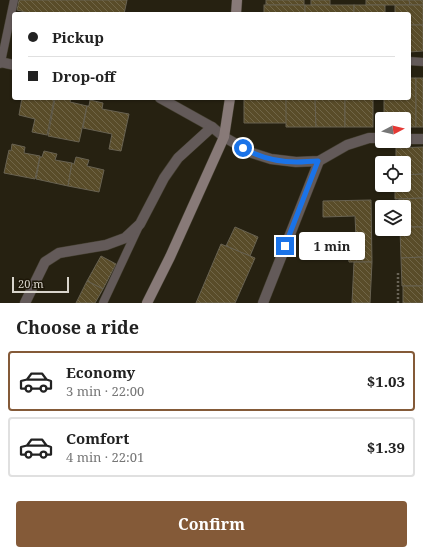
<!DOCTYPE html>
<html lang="en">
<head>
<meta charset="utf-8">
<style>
	body { margin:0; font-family:"Noto Serif",serif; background:#f6f6f6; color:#222; height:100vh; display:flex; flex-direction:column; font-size:15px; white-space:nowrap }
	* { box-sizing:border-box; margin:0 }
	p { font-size:13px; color:#767676 }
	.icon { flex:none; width:22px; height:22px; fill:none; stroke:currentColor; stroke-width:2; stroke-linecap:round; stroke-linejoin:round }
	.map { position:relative; height:303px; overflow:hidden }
	.sheet { display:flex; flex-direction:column; background:#fff; flex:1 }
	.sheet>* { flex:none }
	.hud { position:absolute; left:12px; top:12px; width:399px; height:88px; border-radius:4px; box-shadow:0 1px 3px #0004; display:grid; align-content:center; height:88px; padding:0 16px; background:#fff }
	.needle { width:26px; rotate:83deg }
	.controls { position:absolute; left:375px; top:112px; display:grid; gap:8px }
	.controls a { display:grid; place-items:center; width:36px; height:36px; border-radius:4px; background:#fff; box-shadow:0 1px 3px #0004; font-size:20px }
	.scale { position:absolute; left:12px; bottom:10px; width:57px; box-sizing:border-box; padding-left:4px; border:2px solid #d9d5cc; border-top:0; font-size:11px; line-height:14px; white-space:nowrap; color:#d9d5cc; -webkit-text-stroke:3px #1d1708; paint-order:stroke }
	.end { position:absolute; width:18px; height:18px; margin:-9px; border:5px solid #1a73e8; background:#fff; box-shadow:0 0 0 2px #fff }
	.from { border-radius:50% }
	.bubble { position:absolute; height:28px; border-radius:4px; background:#fff; box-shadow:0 1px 3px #0004; font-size:13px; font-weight:700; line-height:28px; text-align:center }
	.hud b { display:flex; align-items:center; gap:14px; height:38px; font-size:15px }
	.hud b+b { border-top:1px solid #e0e0e0 }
	.hud i { width:10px; height:10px; background:#222 }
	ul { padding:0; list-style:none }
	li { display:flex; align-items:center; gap:12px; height:60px; margin:0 8px 6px; padding:0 8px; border:2px solid #e0e0e0; border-radius:4px }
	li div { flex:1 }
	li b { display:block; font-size:15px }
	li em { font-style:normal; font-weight:700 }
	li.on { border-color:#845a38 }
	li>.icon { width:36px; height:36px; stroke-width:1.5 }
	h2 { padding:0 16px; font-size:18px; line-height:48px }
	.primary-button { display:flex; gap:8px; margin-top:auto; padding:8px 16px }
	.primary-button a { flex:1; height:46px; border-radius:4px; background:#845a38; color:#fff; font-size:16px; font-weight:700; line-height:46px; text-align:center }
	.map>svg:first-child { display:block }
</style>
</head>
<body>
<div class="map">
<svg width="423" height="303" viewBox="0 0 423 303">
	<defs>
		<pattern id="building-back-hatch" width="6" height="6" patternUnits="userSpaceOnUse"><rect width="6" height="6" fill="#594c29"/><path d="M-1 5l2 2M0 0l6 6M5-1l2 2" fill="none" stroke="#706547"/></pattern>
	</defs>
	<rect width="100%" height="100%" fill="#262111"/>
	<g fill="url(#building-back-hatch)" stroke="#686251">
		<path d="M19 0H127L124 14H33L17 10Z"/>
		<rect x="266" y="0" width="38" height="5"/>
		<rect x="311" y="0" width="19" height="5"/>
		<path d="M366 0H409L410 5H366Z"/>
		<path d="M409 0H423V5H410Z"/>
		<rect x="264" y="5" width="41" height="9"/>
		<rect x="305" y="5" width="49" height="9"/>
		<rect x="354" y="5" width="31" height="9"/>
		<path d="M395 5H423V25H409V14H395Z"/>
		<path d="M409 25H423V51L409 52Z"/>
		<path d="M409 78H416V127H404V119H384V98H409Z"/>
		<rect x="416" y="78" width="7" height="49"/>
		<path d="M22 98H49L54 99 47 135 32 132 35 119 19 115Z"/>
		<path d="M58 98H71L70 102 87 106 79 142 48 136 55 99 57 100Z"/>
		<path d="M244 98H286L287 123H244Z"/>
		<path d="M286 98H315L316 127H286Z"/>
		<path d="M315 98H345V127H316Z"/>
		<rect x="345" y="98" width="28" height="29"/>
		<path d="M90 100 103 103 102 109 129 114 121 151 109 149 112 134 83 128 87 106H89Z"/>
		<path d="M12 144 25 147 24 153 40 156 35 179 4 173 9 150 11 151Z"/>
		<path d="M423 147V174L404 175V163H396V148Z"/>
		<path d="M44 151 57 154 55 160 72 163 68 186 36 179 40 157H42Z"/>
		<path d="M76 157 89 160 87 166 104 170 99 192 68 186 72 163 74 164Z"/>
		<path d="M423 174V198L395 199V185H404V175Z"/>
		<path d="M423 198V227H404V207H399V199Z"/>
		<path d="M371 200 372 262H349L348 255H314V238L356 237 355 216 323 217V201Z"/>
		<path d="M235 227 258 237 250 256 226 246Z"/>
		<path d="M404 227H423V257L401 258 400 229H404Z"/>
		<path d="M221 244 255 258 235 303H196Z"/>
		<path d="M101 256 116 264 103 289 87 281Z"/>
		<path d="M423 257V286H402L401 258Z"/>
		<path d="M354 262H372L370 303H352Z"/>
		<path d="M87 281 103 289 95 303H76Z"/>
		<rect x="403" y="286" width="20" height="17"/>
	</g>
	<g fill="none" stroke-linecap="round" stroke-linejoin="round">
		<defs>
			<g id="lane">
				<path d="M409 61 423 62"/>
				<path d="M1 62 14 0"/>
				<path d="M103 303 139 226"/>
			</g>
			<g id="street">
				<path d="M0 63 1 62 14 65"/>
				<path d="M160 98 212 127 224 137 252 153 271 159 296 162 319 161 347 145 369 138H382"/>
				<path d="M404 139H423"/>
				<path d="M25 303 45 262 59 253 106 245 125 238 140 224 164 178 178 158 212 127"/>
				<path d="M263 303 319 161"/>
			</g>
			<g id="secondary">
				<path d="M236 14 237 0"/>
				<path d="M147 303 170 257 224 137 230 98"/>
			</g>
		</defs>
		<use href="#lane" stroke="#433e2f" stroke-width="9"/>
		<use href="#street" stroke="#433e2f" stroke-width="11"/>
		<use href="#secondary" stroke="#433e2f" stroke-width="11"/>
		<path stroke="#686356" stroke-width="2.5" stroke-dasharray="2 2" stroke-linecap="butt" d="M398 303V273"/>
		<use href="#lane" stroke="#635a59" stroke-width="8"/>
		<use href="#street" stroke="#635a59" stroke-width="10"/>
		<use href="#secondary" stroke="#887a78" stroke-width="10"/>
	</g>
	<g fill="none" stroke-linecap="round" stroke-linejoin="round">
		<path stroke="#1a73e8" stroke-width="5" d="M243 148C259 157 278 162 297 162 304 162 311 161 318 161L285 246"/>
	</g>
</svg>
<div class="controls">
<a><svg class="needle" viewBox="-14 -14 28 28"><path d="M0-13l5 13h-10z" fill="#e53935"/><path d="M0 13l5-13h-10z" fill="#767676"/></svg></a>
<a><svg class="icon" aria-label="locate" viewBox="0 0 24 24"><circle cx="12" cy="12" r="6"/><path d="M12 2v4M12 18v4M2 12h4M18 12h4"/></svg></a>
<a><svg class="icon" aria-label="layers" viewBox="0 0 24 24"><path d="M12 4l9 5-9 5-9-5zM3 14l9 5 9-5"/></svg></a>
</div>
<div class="scale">20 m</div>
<i class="end from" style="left:243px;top:148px"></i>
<i class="end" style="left:285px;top:246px"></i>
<div class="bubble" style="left:299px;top:232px;width:66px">1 min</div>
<div class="hud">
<b><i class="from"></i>Pickup</b>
<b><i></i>Drop-off</b>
</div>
</div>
<section class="sheet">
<h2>Choose a ride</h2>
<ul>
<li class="on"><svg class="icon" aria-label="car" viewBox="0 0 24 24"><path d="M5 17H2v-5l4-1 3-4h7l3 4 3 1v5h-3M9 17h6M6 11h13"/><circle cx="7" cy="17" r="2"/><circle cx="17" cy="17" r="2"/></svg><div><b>Economy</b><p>3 min · 22:00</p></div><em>$1.03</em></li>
<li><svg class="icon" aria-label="car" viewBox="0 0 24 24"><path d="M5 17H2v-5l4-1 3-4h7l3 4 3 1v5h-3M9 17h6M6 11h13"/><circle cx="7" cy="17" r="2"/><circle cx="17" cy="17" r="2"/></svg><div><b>Comfort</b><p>4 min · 22:01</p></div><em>$1.39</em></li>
</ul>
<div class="primary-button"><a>Confirm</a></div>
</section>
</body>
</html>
